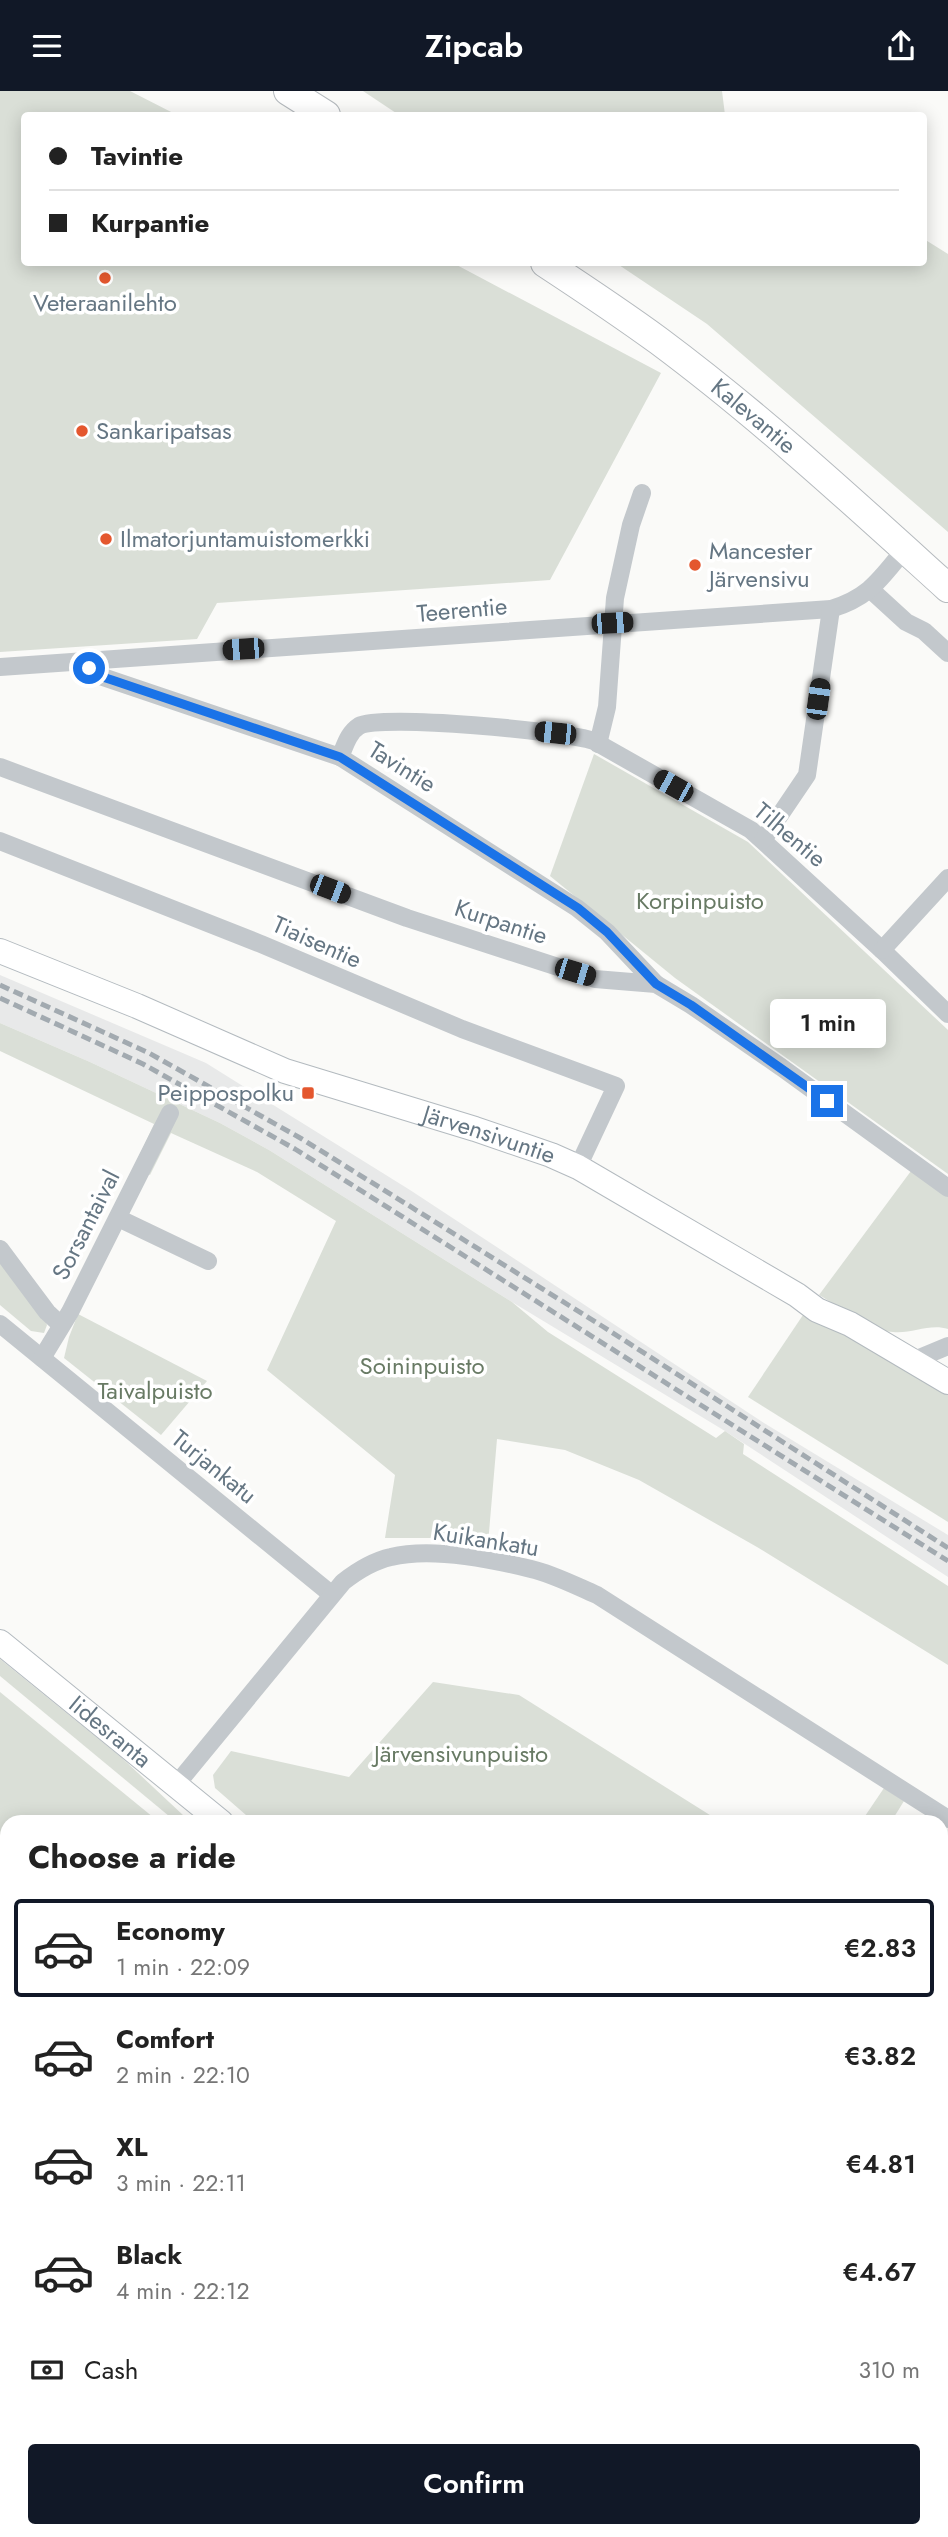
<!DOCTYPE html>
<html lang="en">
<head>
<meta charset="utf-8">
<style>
	body { margin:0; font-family:Jost,sans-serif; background:#f6f6f6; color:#222; height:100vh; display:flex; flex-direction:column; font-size:26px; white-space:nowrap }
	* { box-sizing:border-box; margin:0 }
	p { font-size:23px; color:#767676 }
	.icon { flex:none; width:38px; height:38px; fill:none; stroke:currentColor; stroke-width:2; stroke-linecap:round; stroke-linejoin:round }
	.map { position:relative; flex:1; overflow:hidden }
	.sheet { position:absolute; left:0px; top:1724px; width:948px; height:723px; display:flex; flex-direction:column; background:#fff; border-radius:21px 21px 0 0; box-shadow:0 4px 18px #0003 }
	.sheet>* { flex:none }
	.banner { position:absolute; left:21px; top:21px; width:906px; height:154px; border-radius:7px; box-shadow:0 4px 18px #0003; display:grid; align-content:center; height:154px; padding:0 28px; background:#fff }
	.end { position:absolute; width:32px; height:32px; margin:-16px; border:9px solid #1a73e8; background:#fff; box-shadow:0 0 0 4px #fff }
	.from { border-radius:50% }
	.bubble { position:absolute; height:49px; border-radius:7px; background:#fff; box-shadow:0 4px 18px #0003; font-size:23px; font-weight:600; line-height:49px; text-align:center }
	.car { position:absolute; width:21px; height:42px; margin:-21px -10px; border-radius:9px; box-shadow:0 0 5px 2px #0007; background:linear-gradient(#222 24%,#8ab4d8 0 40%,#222 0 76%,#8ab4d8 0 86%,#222 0) }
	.banner b { display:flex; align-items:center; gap:24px; height:66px; font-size:26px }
	.banner b+b { border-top:2px solid #e0e0e0 }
	.banner i { width:18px; height:18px; background:#222 }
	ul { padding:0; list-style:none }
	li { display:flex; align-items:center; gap:21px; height:98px; margin:0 14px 10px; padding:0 14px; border:4px solid transparent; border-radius:7px }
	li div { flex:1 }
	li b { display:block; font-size:26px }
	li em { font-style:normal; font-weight:600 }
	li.on { border-color:#111827 }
	li>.icon { width:63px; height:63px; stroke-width:1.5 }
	h2 { padding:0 28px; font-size:32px; line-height:84px }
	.pay { display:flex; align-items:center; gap:18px; height:77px; padding:0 28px; font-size:26px }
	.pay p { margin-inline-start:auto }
	.action { display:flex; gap:14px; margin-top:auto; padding:14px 28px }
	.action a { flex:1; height:80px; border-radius:7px; background:#111827; color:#fff; font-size:28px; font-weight:600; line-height:80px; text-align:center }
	header { display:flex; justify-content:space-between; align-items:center; height:91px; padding:0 28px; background:#111827; color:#fff; font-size:32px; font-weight:600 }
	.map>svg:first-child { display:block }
</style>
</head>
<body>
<header><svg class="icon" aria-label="menu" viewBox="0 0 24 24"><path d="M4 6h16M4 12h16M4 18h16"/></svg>Zipcab<svg class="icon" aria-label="share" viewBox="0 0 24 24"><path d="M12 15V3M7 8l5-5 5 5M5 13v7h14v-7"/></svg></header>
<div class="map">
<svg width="948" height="2446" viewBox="0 0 948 2446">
	<rect width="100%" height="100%" fill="#fafaf8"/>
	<path fill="#e8e9e9" d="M0 884 206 972 410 1099 764 1332 948 1444V1486L725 1340 512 1211 269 1059 220 1032 90 971 0 932Z"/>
	<g fill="#dadfd7">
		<path d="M0 0H130L177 24H24V172H453L661 282 550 489 217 512 197 548 0 561Z"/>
		<path d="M363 0H722L725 24H399Z"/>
		<path d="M924 148 948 163V441L707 233 616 172H924Z"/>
		<path d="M594 663 748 751 948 939V1083L675 887 550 785Z"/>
		<path d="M0 932 90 971 220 1032 269 1059 512 1211 548 1241 716 1347 725 1340 744 1353 743 1363 948 1495V1574L757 1456 639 1389 565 1359 497 1348 488 1453 439 1447H385L395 1384 267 1279 336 1130 257 1081 171 1042 150 1084 134 1076 154 1033 0 960Z"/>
		<path d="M911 1080 948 1105V1238C930 1232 912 1243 893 1241 867 1239 842 1217 819 1204Z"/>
		<path d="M0 1165 44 1226 47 1234 44 1242 31 1240 0 1214Z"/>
		<path d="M805 1221 948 1302V1431L748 1306Z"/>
		<path d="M78 1223 207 1290 161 1344 64 1267 69 1246Z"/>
		<path d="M0 1568 122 1667 184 1725 179 1730H175L0 1585Z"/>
		<path d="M433 1591 519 1604 721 1731H254L215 1697 213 1684 231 1660 349 1686Z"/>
		<path d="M0 1601 159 1731H7V1759L0 1752Z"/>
		<path d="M884 1697 904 1710 891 1731H861Z"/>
		<path d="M942 1870 948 1875V2151L942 2149Z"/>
		<path d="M942 2215 948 2218V2316L942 2313Z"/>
	</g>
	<path fill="#bbc7cb" d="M0 1752 7 1759V2440H942V2313L948 2316V2446H0Z"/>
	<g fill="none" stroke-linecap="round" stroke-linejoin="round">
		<defs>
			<g id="secondary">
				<path id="s1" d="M0 860 137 915 285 980 475 1038 551 1064 578 1076 797 1204 817 1219 850 1233 948 1291"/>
				<path id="s2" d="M0 1551 221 1731"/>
				<path d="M942 2171 948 2174"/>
			</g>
			<g id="primary">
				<path d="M288 0 326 24"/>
				<path id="s3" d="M545 172C583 197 622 223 659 250 761 326 854 412 948 497"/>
			</g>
		</defs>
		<use href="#secondary" stroke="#b3babf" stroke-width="26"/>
		<use href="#primary" stroke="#b5babe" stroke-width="30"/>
		<g stroke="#c3c8cc" stroke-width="18">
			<path d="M871 499 906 531 924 540 948 562"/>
			<path d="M88 570 89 577 94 583 340 666 577 817 607 841 656 893"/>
			<path d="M0 576 831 518C870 506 880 488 905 458"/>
			<path d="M598 653 607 616 615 507 631 434 642 402"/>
			<path d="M340 666C345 655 348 642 359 635 381 623 566 640 594 650L751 739 882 859 948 923"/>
			<path d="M0 676 407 827 595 888 656 893 691 914 781 976 948 1097"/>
			<path d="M763 749 807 684 831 518"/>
			<path d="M0 750 261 853 462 938 616 995 578 1076"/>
			<path d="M882 859 948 787"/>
			<path d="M118 1127 208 1170"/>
			<path d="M0 1158 47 1221 61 1234"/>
			<path d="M0 1233 331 1503"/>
			<path d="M42 1267 70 1221 170 1022"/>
			<path d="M912 1270 948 1255"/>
			<path d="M176 1694 343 1491C357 1480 373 1470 391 1466 431 1456 491 1468 531 1478 553 1483 576 1495 597 1504L948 1728"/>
		</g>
		<use href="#secondary" stroke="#fff" stroke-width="24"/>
		<use href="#primary" stroke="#fff" stroke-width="28"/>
		<g stroke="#a2aab0" stroke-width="5" stroke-dasharray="10 5" stroke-linecap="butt">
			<path d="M0 894 149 962 302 1048 602 1235 948 1457"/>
			<path d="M0 907 143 973 295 1058 948 1470"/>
		</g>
	</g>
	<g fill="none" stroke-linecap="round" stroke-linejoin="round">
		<path stroke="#1a73e8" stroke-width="9" d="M89 577 93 583 112 589 340 666 578 817 607 841 656 893 691 914 827 1010"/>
	</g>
	<g fill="#e4572e" stroke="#fff" stroke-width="2.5">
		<circle cx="105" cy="187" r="7"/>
		<circle cx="82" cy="340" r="7"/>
		<circle cx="106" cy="448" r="7"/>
		<circle cx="695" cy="474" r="7"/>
		<rect x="301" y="995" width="14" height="14" rx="3.5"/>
	</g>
	<g text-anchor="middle" stroke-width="7" stroke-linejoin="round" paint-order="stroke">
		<g font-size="24" fill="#657683" stroke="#fff" text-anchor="start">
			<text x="105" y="220" text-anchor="middle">Veteraanilehto</text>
			<text x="96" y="348">Sankaripatsas</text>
			<text x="120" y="456">Ilmatorjuntamuistomerkki</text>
			<text x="709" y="468">Mancester<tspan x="709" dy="28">Järvensivu</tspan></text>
			<text x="294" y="1010" text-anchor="end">Peippospolku</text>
		</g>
		<g font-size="24" fill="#657683" stroke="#fff">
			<text dy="8" stroke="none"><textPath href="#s3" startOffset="259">Kalevantie</textPath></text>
			<text transform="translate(462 519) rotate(-5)" y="8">Teerentie</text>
			<text transform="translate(402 676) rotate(32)" y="8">Tavintie</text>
			<text transform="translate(790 744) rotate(40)" y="8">Tilhentie</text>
			<text transform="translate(501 831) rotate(18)" y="8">Kurpantie</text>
			<text transform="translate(317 851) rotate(24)" y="8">Tiaisentie</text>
			<text dy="8" stroke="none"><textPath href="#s1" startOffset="523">Järvensivuntie</textPath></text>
			<text transform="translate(86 1134) rotate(-63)" y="8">Sorsantaival</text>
			<text transform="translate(214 1376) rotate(39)" y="8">Turjankatu</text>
			<text transform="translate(486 1449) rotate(9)" y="8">Kuikankatu</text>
			<text dy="8" stroke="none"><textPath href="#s2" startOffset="142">Iidesranta</textPath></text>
		</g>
		<g font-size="24" fill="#687a64" stroke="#fff">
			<text x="700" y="818">Korpinpuisto</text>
			<text x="422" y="1283">Soininpuisto</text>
			<text x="155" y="1308">Taivalpuisto</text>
			<text x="461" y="1671">Järvensivunpuisto</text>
		</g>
	</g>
</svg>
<i class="end from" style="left:89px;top:577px"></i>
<i class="end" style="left:827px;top:1010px"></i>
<div class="bubble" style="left:770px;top:908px;width:116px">1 min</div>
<i class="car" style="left:612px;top:532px;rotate:87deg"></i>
<i class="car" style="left:243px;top:558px;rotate:266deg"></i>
<i class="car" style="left:818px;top:608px;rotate:8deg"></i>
<i class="car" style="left:555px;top:642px;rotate:276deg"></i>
<i class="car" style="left:673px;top:695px;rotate:299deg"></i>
<i class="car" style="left:330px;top:798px;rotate:111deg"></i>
<i class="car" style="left:575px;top:881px;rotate:107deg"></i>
<div class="banner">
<b><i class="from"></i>Tavintie</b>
<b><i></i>Kurpantie</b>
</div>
<section class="sheet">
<h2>Choose a ride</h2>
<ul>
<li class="on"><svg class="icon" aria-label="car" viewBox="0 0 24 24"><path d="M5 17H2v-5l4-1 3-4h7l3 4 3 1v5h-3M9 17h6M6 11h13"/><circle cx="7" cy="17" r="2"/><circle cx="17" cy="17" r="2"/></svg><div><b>Economy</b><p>1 min · 22:09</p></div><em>€2.83</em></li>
<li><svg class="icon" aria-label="car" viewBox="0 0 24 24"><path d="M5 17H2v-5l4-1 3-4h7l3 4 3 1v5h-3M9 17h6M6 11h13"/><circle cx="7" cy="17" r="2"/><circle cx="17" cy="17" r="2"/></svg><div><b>Comfort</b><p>2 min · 22:10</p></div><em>€3.82</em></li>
<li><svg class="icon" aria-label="car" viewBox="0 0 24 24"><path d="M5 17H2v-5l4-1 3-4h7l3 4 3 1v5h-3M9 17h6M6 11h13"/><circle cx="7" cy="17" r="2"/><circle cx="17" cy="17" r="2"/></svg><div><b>XL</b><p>3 min · 22:11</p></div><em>€4.81</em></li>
<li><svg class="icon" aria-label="car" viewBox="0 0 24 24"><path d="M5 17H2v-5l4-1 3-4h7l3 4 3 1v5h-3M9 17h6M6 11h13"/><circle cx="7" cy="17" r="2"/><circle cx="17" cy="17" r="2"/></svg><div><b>Black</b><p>4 min · 22:12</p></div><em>€4.67</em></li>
</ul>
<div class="pay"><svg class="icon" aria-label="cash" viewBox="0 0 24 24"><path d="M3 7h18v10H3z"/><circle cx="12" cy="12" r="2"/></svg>Cash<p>310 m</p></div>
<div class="action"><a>Confirm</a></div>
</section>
</div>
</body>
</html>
